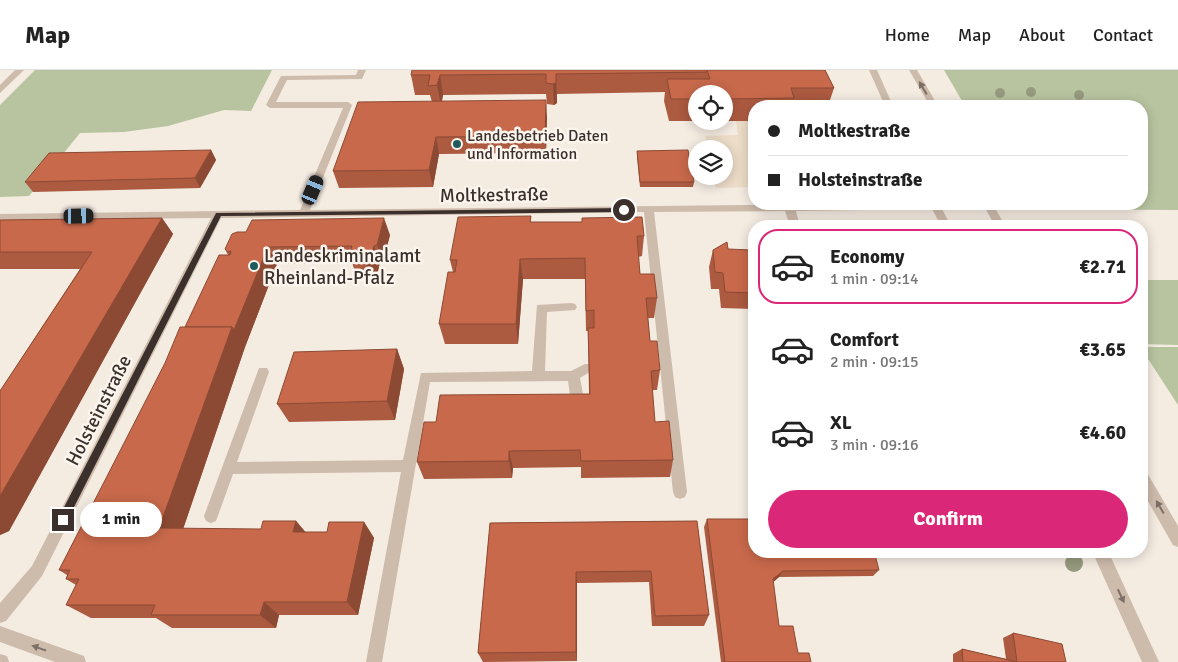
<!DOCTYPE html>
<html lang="en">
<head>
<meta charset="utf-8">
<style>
	body { margin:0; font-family:Signika,sans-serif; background:#f2f2f2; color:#222; height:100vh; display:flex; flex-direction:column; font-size:19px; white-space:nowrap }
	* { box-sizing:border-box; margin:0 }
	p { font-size:16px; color:#767676 }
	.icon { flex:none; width:28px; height:28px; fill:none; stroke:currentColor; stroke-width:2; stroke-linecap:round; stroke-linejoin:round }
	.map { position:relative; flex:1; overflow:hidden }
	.sheet { position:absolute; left:748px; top:150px; width:400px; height:338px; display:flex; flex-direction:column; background:#fff; border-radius:20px; box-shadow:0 2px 12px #0003 }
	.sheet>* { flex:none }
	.top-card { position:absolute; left:748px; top:30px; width:400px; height:110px; border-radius:20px; box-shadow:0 2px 12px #0003; display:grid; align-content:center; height:110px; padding:0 20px; background:#fff }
	.buttons { position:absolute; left:688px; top:15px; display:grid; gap:10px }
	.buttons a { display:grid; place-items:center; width:45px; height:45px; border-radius:50%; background:#fff; box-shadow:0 2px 12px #0003; font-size:25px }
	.end { position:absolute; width:22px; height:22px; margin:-11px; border:6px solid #3b302b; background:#fff; box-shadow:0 0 0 2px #fff }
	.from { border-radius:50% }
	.bubble { position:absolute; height:35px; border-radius:18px; background:#fff; box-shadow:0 2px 12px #0003; font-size:16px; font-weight:700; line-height:35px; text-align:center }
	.car { position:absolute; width:15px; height:30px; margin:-15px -8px; border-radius:6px; box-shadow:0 0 4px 1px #0007; background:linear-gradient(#222 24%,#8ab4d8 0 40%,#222 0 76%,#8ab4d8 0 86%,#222 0) }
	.top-card b { display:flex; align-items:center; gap:18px; height:48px; font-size:19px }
	.top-card b+b { border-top:1px solid #e0e0e0 }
	.top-card i { width:12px; height:12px; background:#222 }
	ul { padding:9px 0 0; list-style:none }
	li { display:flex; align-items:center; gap:15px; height:75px; margin:0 10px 8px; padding:0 10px; border:2px solid transparent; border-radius:20px }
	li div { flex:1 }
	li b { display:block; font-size:19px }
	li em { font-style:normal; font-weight:700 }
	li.selected { border-color:#db2777 }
	li>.icon { width:45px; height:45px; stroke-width:1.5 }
	.button { display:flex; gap:10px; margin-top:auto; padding:10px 20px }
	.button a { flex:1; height:58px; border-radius:30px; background:#db2777; color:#fff; font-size:20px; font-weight:700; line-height:58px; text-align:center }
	header { display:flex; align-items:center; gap:30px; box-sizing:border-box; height:70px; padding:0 25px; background:#fff; border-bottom:1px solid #e0e0e0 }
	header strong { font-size:24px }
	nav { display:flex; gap:28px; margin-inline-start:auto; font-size:18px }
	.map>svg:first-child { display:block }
</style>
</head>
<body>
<header>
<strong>Map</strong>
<nav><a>Home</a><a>Map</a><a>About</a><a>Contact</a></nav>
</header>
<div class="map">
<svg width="1178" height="592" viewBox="0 0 1178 592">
	<rect width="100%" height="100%" fill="#f4ebe1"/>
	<g fill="#b8c4a0">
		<path d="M35 0H272L251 41 224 40 168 56 124 62 80 63 29 126 0 127V35Z"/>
		<path d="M944 0H1178V140L1027 139 1024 134H1141V36H965Z"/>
		<path d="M1141 210H1178V275L1141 274Z"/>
		<path d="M1141 277H1178V335L1141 278Z"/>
	</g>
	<path fill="#ecdcc8" d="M736 51H754V117L716 118 713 106H724V79H708L705 66 738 65Z"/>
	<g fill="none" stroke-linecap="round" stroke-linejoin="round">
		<g fill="#cdbbac" fill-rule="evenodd">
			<path d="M15 0H24L0 23V15Z"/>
			<path d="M358 0H366L362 9 287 10 276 32H348L352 35 310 140 825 134H993L1005 156H995L985 138 942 139 951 156H941L932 139 796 141 800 156H790L785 141 654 142 687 422 685 427 680 429 675 427 673 422 644 142 221 148 42 506 6 551 0 553V533L32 496 211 148 0 150V144L300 140 343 38H270L266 35 281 6 356 5Z"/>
			<path d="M869 0H877L893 36H885Z"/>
			<path d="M909 0H917L938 36H930Z"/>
			<path d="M571 233 575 234 577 237 575 240 547 242 545 301H571L585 294H593L595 297 593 300 580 308 586 340 584 344 579 345 574 344 572 340 568 311 430 312 382 592H366L401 402 233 404 216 451 211 453 206 451 204 446 259 298H267L269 302 237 392 403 390 421 303 532 301 537 235Z"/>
			<path d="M1141 399 1146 401 1178 456V477L1173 475 1141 419Z"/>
			<path d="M1092 481H1108L1159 592H1142Z"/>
			<path d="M0 556 84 586 86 592H55L0 572Z"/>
			<path d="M0 584 7 586 9 592H0Z"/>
		</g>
	</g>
	<g fill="#969b7f">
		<circle cx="1031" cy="22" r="5"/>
		<circle cx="1000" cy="23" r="5"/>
		<circle cx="1079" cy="25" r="5"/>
		<circle cx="1074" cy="493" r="9"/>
	</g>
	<g fill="#ac5a40">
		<path d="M825 0 834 18 828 36H754V51H724V24L696 29V51H669L664 31 665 22 557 24V33L554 35 547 34 546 24 443 25 442 31 547 47 546 83 439 84 433 117 339 118 333 101 432 32 430 25H415L411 5Z"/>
		<path d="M211 80 216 90 200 118 33 122 25 112Z"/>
		<path d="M637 81 694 112 693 117H640L637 86Z"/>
		<path d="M531 146V152L644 166 642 186 638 187 640 204 657 228 654 248H648L650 271 660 300 657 320H652L655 352 673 390 670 407 581 408V397L513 398 512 408 424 409 417 392 436 352 589 324 588 261H586L585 209H523L518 274H445L439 254 453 202 450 190Z"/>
		<path d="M162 148 173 164 9 461 0 465V321L80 199H0V150Z"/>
		<path d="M390 165 383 192H380L378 201 370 206H360L355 202 352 192 277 194 245 277 183 459H261L296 451 305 462H327L364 452 374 468 358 545H279L276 558H172L156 548H91L66 535 76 515 66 509 67 505 59 500 185 257 228 185 225 179Z"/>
		<path d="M728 179 754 188V239L721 238 719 219H711L709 197 713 180Z"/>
		<path d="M397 279 404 299 395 350 289 352 277 334Z"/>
		<path d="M707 449 879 500 873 506 779 507 773 512 779 556 798 583 811 592H721L704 457Z"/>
		<path d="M697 451 709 545 704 556H652L649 512 577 513V591L483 592 478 583 490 453Z"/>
		<path d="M1013 563 1066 592H953V584L962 579 1006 589 1003 568Z"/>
	</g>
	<g fill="#8c4a34">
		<path d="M556 4 557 33 554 35 553 14Z"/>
		<path d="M440 5 443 25 441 35 437 15Z"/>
		<path d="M546 30 547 47 546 83 545 66Z"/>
		<path d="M436 67 439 84 433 117 429 100Z"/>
		<path d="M211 80 216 90 200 118 195 108Z"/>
		<path d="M162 148 173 164 9 461 0 465V426Z"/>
		<path d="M384 148 390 165 383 192 377 175Z"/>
		<path d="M374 176 380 192 378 201 370 206 364 189Z"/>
		<path d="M268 177 277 194 245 277 178 474 159 458 232 257Z"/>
		<path d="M520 189 523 209 518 274 516 254Z"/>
		<path d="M397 279 404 299 395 350 387 331Z"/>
		<path d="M509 381 513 398 512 408 509 391Z"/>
		<path d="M296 451 309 466 293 462Z"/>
		<path d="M364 452 374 468 358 545 347 532Z"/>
		<path d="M783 501 779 507 769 516 773 509Z"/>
		<path d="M576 502 577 513V591L576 582Z"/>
		<path d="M264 532 279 545 276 558 260 545Z"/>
	</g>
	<g fill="#c8694b" stroke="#8c4a34">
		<path d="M412 0H713H707V2L556 4V13L553 14 546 13V4L440 5 437 15 428 16 430 5H411Z"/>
		<path d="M707 0H825L834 18H791L794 28 724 29V24H696V29H671L667 9H710Z"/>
		<path d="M546 30 545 66 436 67 429 100 333 101 358 32Z"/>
		<path d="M211 80 195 108 25 112 49 83Z"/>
		<path d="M688 80 694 112H640L637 81Z"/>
		<path d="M531 146 530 152H582V148L642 147 644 166H637L640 204H654L657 228H646L650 271H657L660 300 651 301 655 352 669 351 673 390 581 391 580 380 509 381V391L417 392 424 352H436L440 325 590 324 588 258H594V240L586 241 585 188 520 189 516 254H439L448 202H455L457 190H450L458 147Z"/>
		<path d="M162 148 0 426V321L92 182H0V150Z"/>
		<path d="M384 148 377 175 374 176 372 184 364 189 354 190 349 185 352 176 268 177 234 260 232 257H185L219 185H230L231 181 228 182 225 179 232 164 237 162H246L252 150Z"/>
		<path d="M727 172 728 179 751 180 752 188H754V223L725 222 723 203 715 202 713 180Z"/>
		<path d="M180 257H232L159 458 261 459 263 451H296L293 462H327L329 452H364L347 532H264L260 545H151L155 535H66L79 509H66L70 500H59L165 293Z"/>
		<path d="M397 279 387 331 277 334 294 282Z"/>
		<path d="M707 449H754V481H874L879 500 783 501 773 509 779 556H793L798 583H809L811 592H725Z"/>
		<path d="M697 451 709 545 655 546 651 501 576 502V582L478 583 490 453Z"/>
		<path d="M1013 563 1062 574 1066 592H963L962 579 1017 592Z"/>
	</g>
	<defs><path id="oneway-solid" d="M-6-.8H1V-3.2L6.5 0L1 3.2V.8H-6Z" transform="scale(1.25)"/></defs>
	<g fill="#7d6f65">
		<use href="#oneway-solid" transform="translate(923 18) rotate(-120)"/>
		<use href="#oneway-solid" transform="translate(1160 437) rotate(-120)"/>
		<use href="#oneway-solid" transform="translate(1121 526) rotate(65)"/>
		<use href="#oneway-solid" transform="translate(39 578) rotate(-160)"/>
	</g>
	<path fill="#3b302b" d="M624 138 627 139V142L221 146 66 453H59V447L216 143Z"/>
	<g fill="#1f5a5e" stroke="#fbf5ee" stroke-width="2">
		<circle cx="457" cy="74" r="5"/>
		<circle cx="254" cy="196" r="5"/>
	</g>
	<g text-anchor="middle" stroke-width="5" stroke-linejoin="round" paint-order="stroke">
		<g font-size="16" fill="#3b302b" stroke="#fbf5ee" text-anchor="start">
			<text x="467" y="71">Landesbetrieb Daten<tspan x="467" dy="18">und Information</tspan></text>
		</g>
		<g font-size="19" fill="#3b302b" stroke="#fbf5ee">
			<text transform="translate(494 124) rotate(-1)" y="7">Moltkestraße</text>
			<text transform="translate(98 340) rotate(-63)" y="7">Holsteinstraße</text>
		</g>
		<g font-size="19" fill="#3b302b" stroke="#fbf5ee" text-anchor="start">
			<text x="264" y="192">Landeskriminalamt<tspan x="264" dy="22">Rheinland-Pfalz</tspan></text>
		</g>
	</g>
</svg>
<div class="buttons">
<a><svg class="icon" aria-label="locate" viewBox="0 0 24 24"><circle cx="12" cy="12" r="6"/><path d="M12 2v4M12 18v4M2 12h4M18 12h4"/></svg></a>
<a><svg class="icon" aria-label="layers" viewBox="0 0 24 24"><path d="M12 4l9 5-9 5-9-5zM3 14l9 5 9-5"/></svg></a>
</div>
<i class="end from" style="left:624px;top:140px"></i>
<i class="end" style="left:63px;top:450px"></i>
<div class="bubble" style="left:80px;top:432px;width:82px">1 min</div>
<i class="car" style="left:313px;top:120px;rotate:23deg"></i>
<i class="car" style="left:79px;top:146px;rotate:89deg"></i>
<div class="top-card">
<b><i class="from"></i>Moltkestraße</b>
<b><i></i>Holsteinstraße</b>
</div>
<section class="sheet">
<ul>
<li class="selected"><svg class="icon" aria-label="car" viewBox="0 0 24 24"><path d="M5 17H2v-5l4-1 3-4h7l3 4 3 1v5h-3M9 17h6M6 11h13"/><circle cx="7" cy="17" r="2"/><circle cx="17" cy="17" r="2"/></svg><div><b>Economy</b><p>1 min · 09:14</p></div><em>€2.71</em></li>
<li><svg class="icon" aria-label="car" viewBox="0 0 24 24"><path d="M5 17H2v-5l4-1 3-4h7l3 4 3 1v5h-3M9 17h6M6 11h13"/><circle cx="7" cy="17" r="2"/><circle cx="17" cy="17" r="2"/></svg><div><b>Comfort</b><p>2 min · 09:15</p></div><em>€3.65</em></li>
<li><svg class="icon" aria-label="car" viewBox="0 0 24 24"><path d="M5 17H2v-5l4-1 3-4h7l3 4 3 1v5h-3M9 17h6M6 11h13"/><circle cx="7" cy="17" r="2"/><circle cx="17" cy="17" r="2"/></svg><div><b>XL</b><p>3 min · 09:16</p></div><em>€4.60</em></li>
</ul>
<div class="button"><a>Confirm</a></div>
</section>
</div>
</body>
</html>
